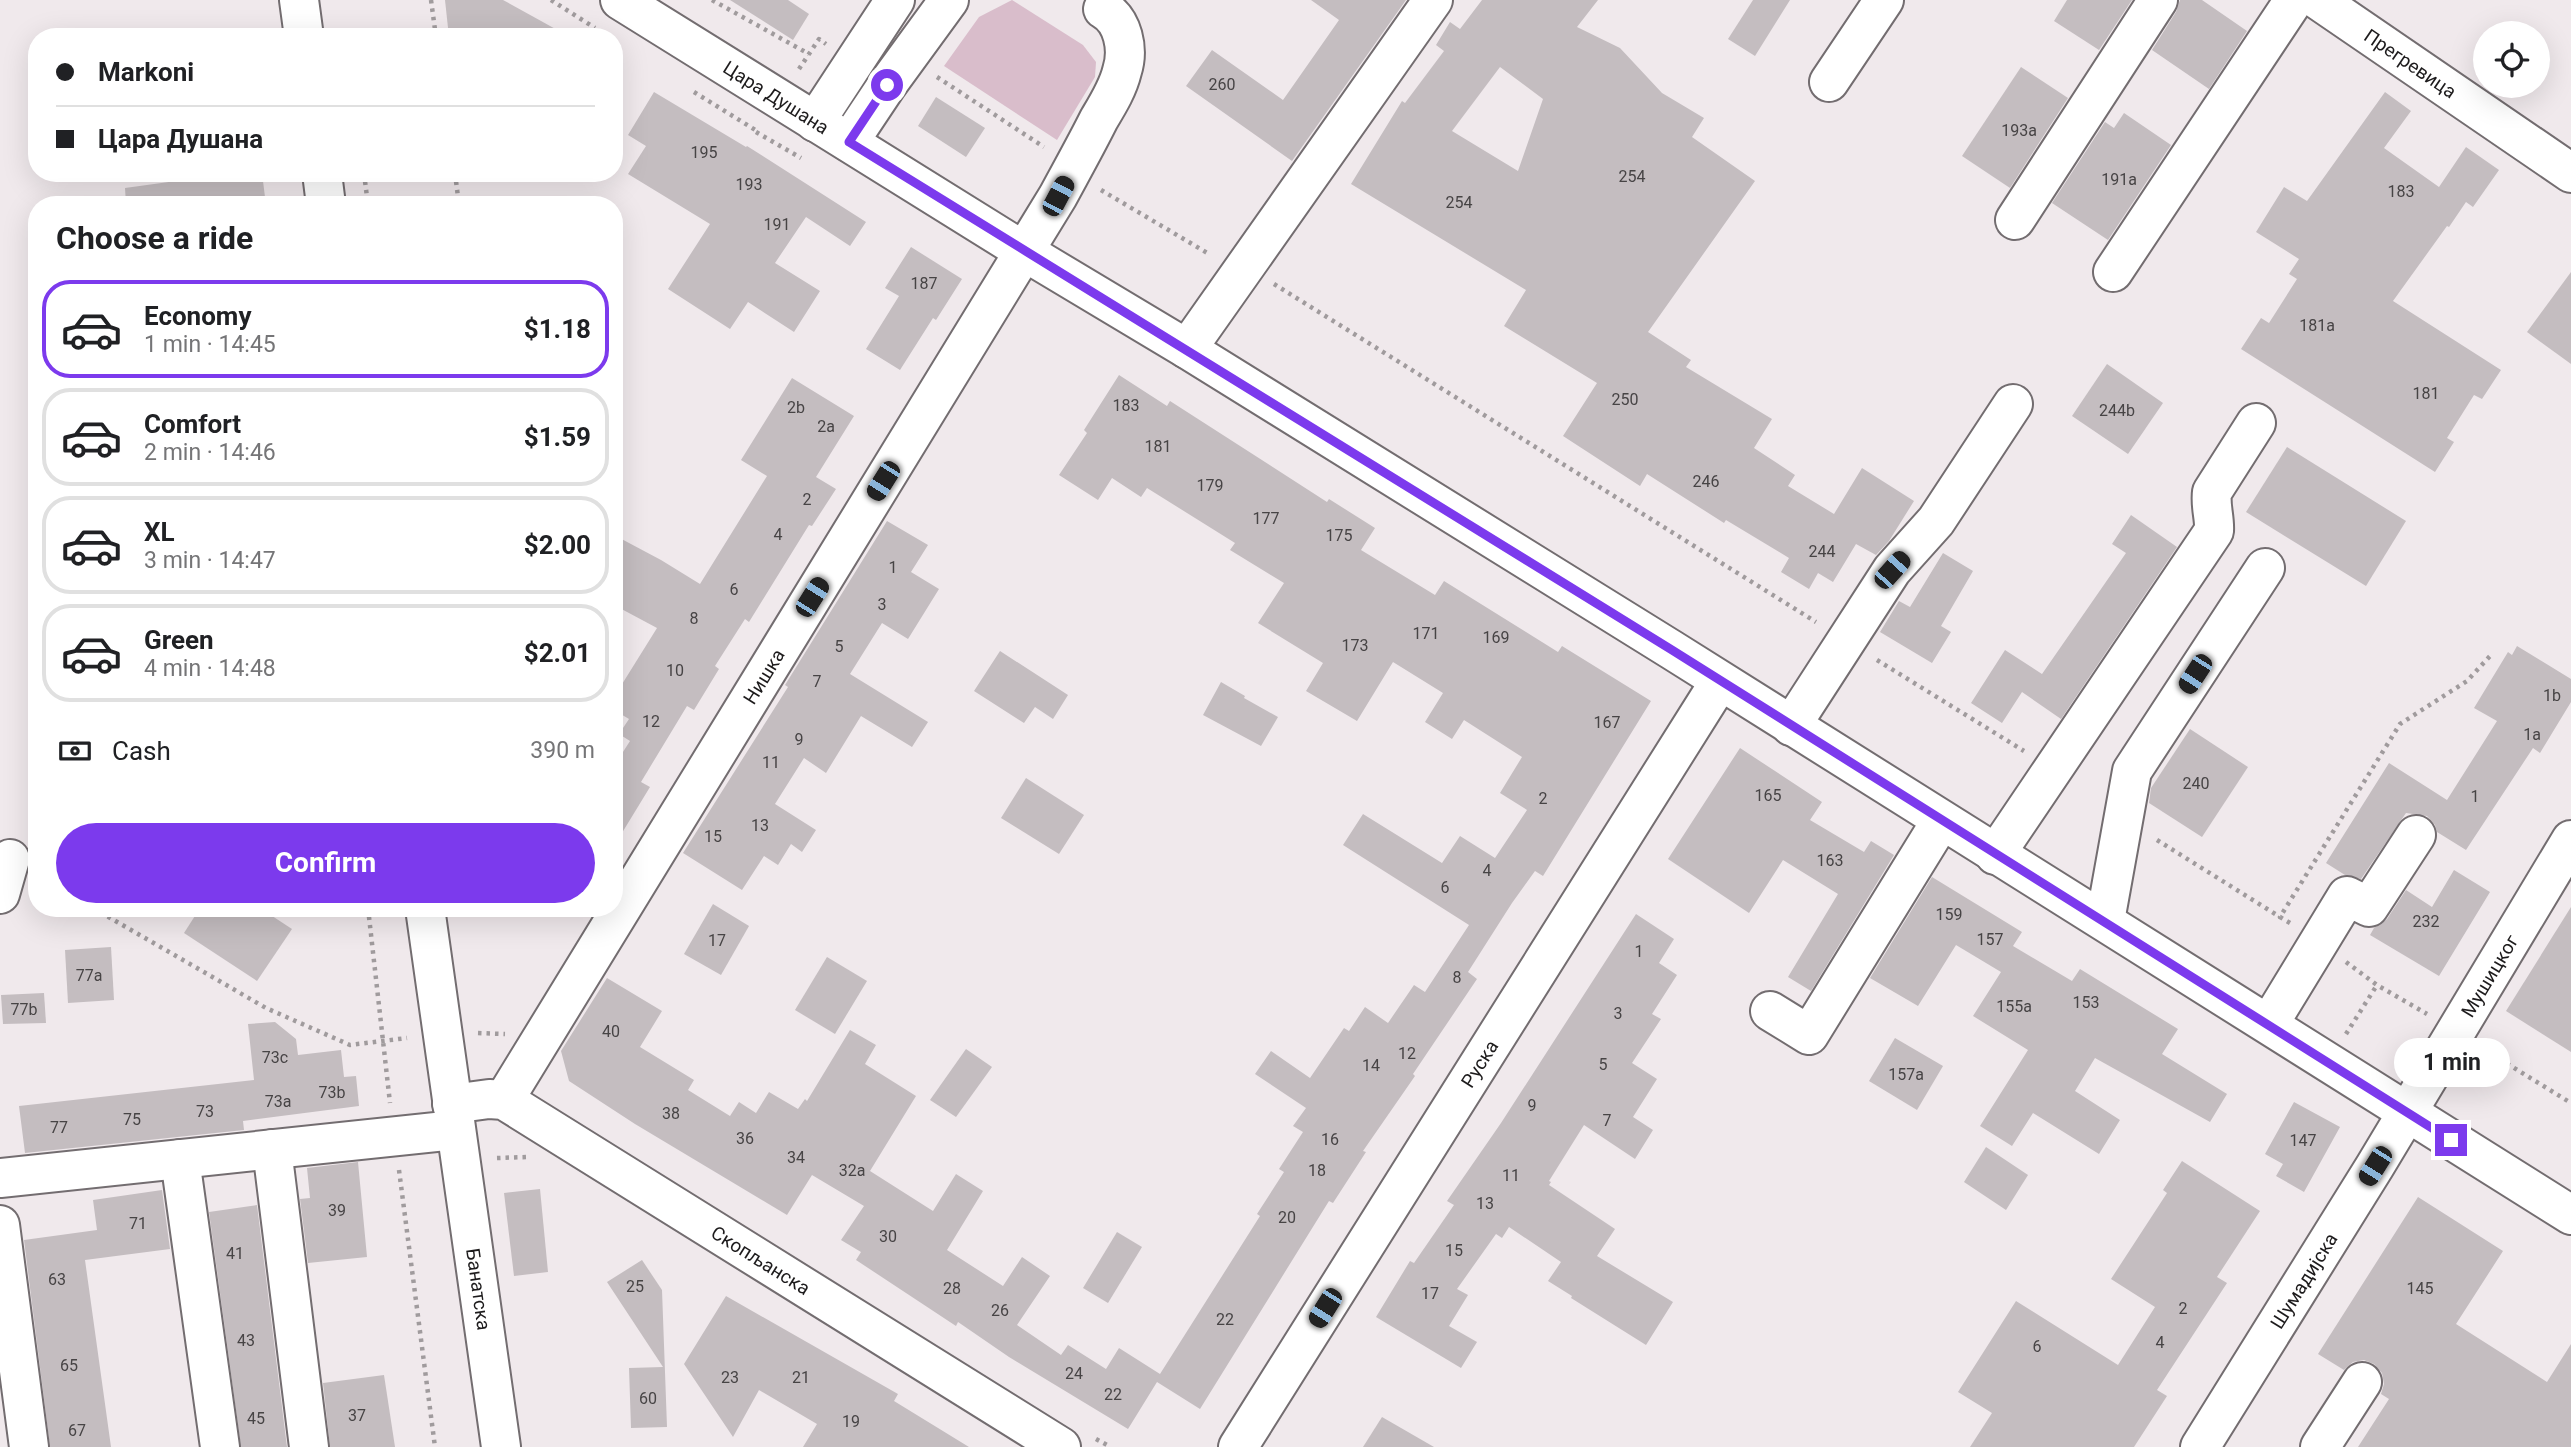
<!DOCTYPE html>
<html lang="en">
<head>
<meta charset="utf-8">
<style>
	body { margin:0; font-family:Roboto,sans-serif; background:#f2f2f2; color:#202124; height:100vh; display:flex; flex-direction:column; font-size:26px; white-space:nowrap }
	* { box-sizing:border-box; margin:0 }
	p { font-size:23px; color:#757577 }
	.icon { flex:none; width:38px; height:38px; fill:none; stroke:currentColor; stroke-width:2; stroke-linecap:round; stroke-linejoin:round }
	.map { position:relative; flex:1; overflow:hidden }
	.sheet { position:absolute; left:28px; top:196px; width:595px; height:721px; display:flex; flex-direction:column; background:#fff; border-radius:28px; box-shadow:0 7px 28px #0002 }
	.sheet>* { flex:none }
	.top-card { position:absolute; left:28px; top:28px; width:595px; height:154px; border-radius:28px; box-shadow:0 7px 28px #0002; display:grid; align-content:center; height:154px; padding:0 28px; background:#fff }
	.controls { position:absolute; left:2473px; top:21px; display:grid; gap:14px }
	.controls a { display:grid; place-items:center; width:77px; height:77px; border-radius:50%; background:#fff; box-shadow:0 7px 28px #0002; font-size:35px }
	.end { position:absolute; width:32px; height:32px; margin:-16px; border:9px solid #7c3aed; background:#fff; box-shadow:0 0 0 4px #fff }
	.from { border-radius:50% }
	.bubble { position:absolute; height:49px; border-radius:24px; background:#fff; box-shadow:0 7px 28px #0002; font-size:23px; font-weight:700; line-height:49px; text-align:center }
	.car { position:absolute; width:21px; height:42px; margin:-21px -10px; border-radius:9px; box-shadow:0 0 5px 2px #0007; background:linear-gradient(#222 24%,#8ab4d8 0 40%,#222 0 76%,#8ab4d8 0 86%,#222 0) }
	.top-card b { display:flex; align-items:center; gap:24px; height:66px; font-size:26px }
	.top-card b+b { border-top:2px solid #e0e0e0 }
	.top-card i { width:18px; height:18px; background:#202124 }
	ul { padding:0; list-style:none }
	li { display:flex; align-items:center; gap:21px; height:98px; margin:0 14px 10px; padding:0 14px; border:4px solid #e0e0e0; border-radius:28px }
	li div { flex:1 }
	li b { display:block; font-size:26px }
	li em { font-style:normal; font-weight:700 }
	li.selected { border-color:#7c3aed }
	li>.icon { width:63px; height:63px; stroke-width:1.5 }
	h2 { padding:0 28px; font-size:32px; line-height:84px }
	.pay { display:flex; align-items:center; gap:18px; height:77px; padding:0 28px; font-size:26px }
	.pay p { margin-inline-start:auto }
	.button { display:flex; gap:14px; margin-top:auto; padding:14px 28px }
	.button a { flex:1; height:80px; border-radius:42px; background:#7c3aed; color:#fff; font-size:28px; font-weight:700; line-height:80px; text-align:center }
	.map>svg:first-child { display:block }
</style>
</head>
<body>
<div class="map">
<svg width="2571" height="1447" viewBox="0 0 2571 1447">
	<rect width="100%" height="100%" fill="#f0e9ec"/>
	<path fill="#d9bdcb" d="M1012 0 1083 45 1096 62 1095 77 1057 140 944 66 979 17Z"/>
	<g fill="#c4bdc0" fill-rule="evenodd">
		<path d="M445 0H503L570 37H449Z"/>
		<path d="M730 0H788L809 14 793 40Z"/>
		<path d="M1311 0H1406L1292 161 1186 86 1212 50 1283 100 1339 20Z"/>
		<path d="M1482 0H1598L1577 27 1620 48 1662 93 1704 118 1692 137 1755 181 1648 332 1691 360 1686 367 1772 419 1754 448 1795 475 1788 486 1834 514 1862 468 1914 501 1889 541 1876 555 1856 544 1833 582 1818 573 1809 589 1781 572 1789 558 1726 520 1724 523 1647 474 1640 486 1563 436 1597 383 1504 326 1526 290 1351 184 1402 101 1405 103 1444 51 1436 45 1450 22 1460 29ZM1500 67 1543 99 1518 171 1452 131Z"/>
		<path d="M1753 0H1790L1755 56 1728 39Z"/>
		<path d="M2067 0H2132L2099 50 2054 21Z"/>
		<path d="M2180 0H2202L2247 31 2209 89 2152 50 2176 12Z"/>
		<path d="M2021 67 2068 98 2010 188 1962 156Z"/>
		<path d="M654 92 746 147 747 146 866 222 850 246 806 217 775 263 820 291 794 332 748 302 730 329 668 289 710 224 628 174 646 146 628 135Z"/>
		<path d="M2385 92 2411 111 2384 148 2439 187 2466 147 2499 170 2473 207 2466 202 2449 227 2447 226 2393 301 2501 370 2482 399 2474 395 2447 438 2454 442 2435 472 2241 349 2261 318 2269 323 2297 279 2289 274 2299 259 2256 232 2284 187 2307 201Z"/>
		<path d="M936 97 985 128 966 157 918 126Z"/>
		<path d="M2124 113 2171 145 2108 240 2052 203 2105 122 2114 128Z"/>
		<path d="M234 173H262L266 205H126L125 188Z"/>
		<path d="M911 247 962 279 936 320 933 318 900 370 866 349 899 296 885 288Z"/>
		<path d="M2571 272V364L2527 332Z"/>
		<path d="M2107 364 2163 403 2128 454 2072 416Z"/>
		<path d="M1119 375 1167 406 1170 401 1327 502 1329 499 1375 528 1361 550 1435 595 1444 581 1558 652 1562 646 1651 701 1543 876 1535 871 1512 903 1468 972 1477 979 1413 1074 1415 1076 1363 1151 1366 1152 1333 1203 1329 1201 1200 1409 1157 1382 1128 1429 1009 1357 958 1322 956 1326 856 1260 861 1252 841 1240 864 1206 812 1175 787 1215 635 1124 569 1081 561 1051 607 978 662 1011 640 1047 694 1080 688 1090 730 1116 739 1102 756 1113 769 1092 798 1109 805 1099 807 1101 850 1030 876 1045 865 1064 916 1096 870 1171 933 1211 956 1174 983 1191 947 1250 1003 1286 1022 1257 1050 1276 1017 1325 1061 1355 1068 1345 1106 1369 1119 1348 1160 1374 1260 1216 1257 1214 1284 1172 1279 1169 1303 1132 1293 1126 1306 1108 1255 1074 1271 1051 1310 1078 1344 1028 1349 1031 1365 1007 1388 1023 1414 985 1425 992 1469 925 1343 845 1363 814 1442 863 1460 836 1495 858 1527 810 1500 793 1522 757 1464 720 1452 739 1425 722 1443 693 1393 662 1357 721 1306 691 1323 663 1258 623 1284 583 1230 550 1235 543 1147 488 1141 497 1112 478 1098 500 1059 475 1087 433 1084 430Z"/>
		<path d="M792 378 854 416 816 477 836 489 812 526 809 525 749 622 745 619 715 666 719 669 694 710 687 706 641 782 650 787 614 846V766L630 741 619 734 629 719 614 710V697L657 628 614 605V535L661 560 700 584 767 476 741 460Z"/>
		<path d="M2287 447 2406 521 2366 586 2246 512Z"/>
		<path d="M2131 515 2177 547 2061 719 2022 692 2002 723 1971 703 2005 650 2042 674 2126 553 2112 544Z"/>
		<path d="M887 521 928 545 911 572 939 589 908 639 882 623 850 674 928 722 912 747 861 716 826 773 804 758 775 804 816 830 802 852 791 844 778 865 764 856 742 890 683 853 788 687 785 685Z"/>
		<path d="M1943 553 1973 571 1941 626 1951 632 1932 663 1880 632 1899 601 1910 607Z"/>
		<path d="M2517 646 2571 679V702L2540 753 2533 748 2466 850 2437 832 2435 825 2427 816 2406 813 2361 879 2345 875 2326 863 2389 763 2447 800 2497 721 2474 708 2508 652 2512 655Z"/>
		<path d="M1000 651 1068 695 1053 719 1035 707 1024 723 974 691Z"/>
		<path d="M1221 682 1245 696 1244 698 1278 717 1261 746 1203 715Z"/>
		<path d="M2190 729 2248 767 2202 837 2149 803 2151 788Z"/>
		<path d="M1740 748 1822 802 1810 820 1864 852 1871 841 1894 855 1811 991 1788 977 1838 894 1783 860 1749 913 1668 859Z"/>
		<path d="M1026 778 1084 815 1059 854 1001 818Z"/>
		<path d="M2454 870 2490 892 2439 976 2370 935 2374 928 2387 919 2406 890 2432 907Z"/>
		<path d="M1932 877 2022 932 2013 946 2072 981 2080 969 2178 1029 2162 1054 2227 1094 2210 1122 2095 1058 2075 1091 2120 1120 2099 1154 2033 1113 2012 1146 1980 1126 2028 1050 1973 1016 2001 972 1956 945 1918 1006 1870 978Z"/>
		<path d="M713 904 749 926 721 975 684 954Z"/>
		<path d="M2571 907V1052L2506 1011Z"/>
		<path d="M200 908H260L292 929 257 981 184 933Z"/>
		<path d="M1636 914 1674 939 1659 963 1677 975 1652 1014 1661 1019 1632 1063 1657 1079 1633 1117 1653 1130 1635 1159 1584 1125 1549 1181 1551 1182 1549 1185 1615 1229 1597 1256 1673 1302 1646 1345 1571 1298 1572 1296 1548 1281 1561 1262 1509 1227 1502 1238 1496 1234 1457 1289 1468 1295 1449 1326 1477 1342 1461 1368 1376 1317 1410 1261 1414 1263 1454 1205 1447 1201 1501 1123Z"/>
		<path d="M111 947 114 1000 68 1003 65 950Z"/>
		<path d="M827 957 867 981 835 1034 795 1010Z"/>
		<path d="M44 993 46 1023 3 1024 1 995Z"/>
		<path d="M275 1022 296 1039 298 1055 341 1050 344 1077 356 1076 359 1106 243 1121 244 1130 25 1153 19 1106 254 1080 248 1024Z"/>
		<path d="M1895 1038 1943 1066 1917 1110 1869 1081Z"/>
		<path d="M966 1049 992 1067 956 1117 930 1100Z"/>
		<path d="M2294 1102 2340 1127 2304 1192 2276 1176 2283 1164 2265 1154Z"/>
		<path d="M1986 1147 2028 1175 2006 1210 1964 1182Z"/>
		<path d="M2182 1161 2260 1211 2217 1277 2227 1283 2157 1390 2167 1396 2134 1447H1970L1992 1413 1958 1392 2016 1301 2118 1365 2155 1307 2111 1279 2167 1193 2163 1190Z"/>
		<path d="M358 1162 367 1257 308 1263 300 1199 310 1198 307 1168Z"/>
		<path d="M540 1189 548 1272 514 1276 504 1193Z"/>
		<path d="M162 1190 170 1249 85 1260 111 1447H50L24 1240 97 1230 93 1200Z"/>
		<path d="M2418 1197 2503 1251 2456 1324 2547 1382 2571 1344V1447H2358L2389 1399 2381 1394 2384 1384 2382 1373 2374 1364 2364 1360 2353 1362 2344 1370 2318 1354Z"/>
		<path d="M257 1205 287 1447H241L209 1212Z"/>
		<path d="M1117 1232 1142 1247 1108 1303 1083 1288Z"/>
		<path d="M642 1260 662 1290 667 1427 631 1428 629 1368 663 1367 607 1282Z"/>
		<path d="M726 1296 898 1394 894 1401 969 1447H803L817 1424 759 1390 733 1437 684 1364Z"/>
		<path d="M384 1375 395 1447H330L323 1383Z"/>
		<path d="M1382 1417 1434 1447H1363Z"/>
	</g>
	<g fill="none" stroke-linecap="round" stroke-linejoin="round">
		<defs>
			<g id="minor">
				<path d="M299 0 304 37"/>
				<path id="s1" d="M2318 0 2571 173"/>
				<path d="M1829 82 1884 0"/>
				<path d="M815 122 895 0"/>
				<path d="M849 142 887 85 949 0"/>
				<path d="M322 173 326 205"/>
				<path d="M2015 220 2158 0"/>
				<path d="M2113 272 2294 0"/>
				<path d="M1187 349 1433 0"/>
				<path d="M1791 726 1892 570 1936 521 2013 404"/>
				<path d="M1995 855 2214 531C2215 518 2210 506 2212 492L2256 423"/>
				<path d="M0 894 10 859"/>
				<path id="s2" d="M425 908 501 1447"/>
				<path d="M2105 921 2132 771 2265 568"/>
				<path d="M1770 1011 1809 1035 1941 821"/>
				<path d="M2269 1024 2347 896 2369 907 2416 835"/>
				<path id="s3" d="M504 1100 1058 196C1072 170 1086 145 1099 119 1108 104 1118 88 1122 71 1129 49 1123 20 1103 9"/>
				<path id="s4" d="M452 1104 489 1099 504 1100 1061 1447"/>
				<path d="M272 1149 309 1447"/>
				<path d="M180 1159 220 1447"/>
				<path d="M0 1178 455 1130"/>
				<path d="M0 1225 29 1447"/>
				<path id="s5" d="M1238 1447 1720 681"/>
				<path id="s6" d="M2200 1447 2375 1166 2571 840"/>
				<path d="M2320 1447 2362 1382"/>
			</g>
			<g id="major">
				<path id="s7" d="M620 0 1025 252 1187 349 1672 650 2571 1215"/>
			</g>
		</defs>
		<use href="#minor" stroke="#736d70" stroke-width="42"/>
		<use href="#major" stroke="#736d70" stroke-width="42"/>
		<g stroke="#a09b9d" stroke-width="4.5" stroke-dasharray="3.5 5" stroke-linecap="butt">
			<path d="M431 0 436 37"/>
			<path d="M551 0 595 28"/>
			<path d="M712 0 809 54"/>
			<path d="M799 69 819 39 826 44"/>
			<path d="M937 77 1044 147"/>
			<path d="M694 92 757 131"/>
			<path d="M756 132 801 158"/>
			<path d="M364 173 368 205"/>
			<path d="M455 173 459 205"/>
			<path d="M1101 190 1209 254"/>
			<path d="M1274 284 1816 622"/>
			<path d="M1877 660 2024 751"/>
			<path d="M2157 840 2280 917"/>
			<path d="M93 908 266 1008 350 1045 407 1038"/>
			<path d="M368 908 390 1103"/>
			<path d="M2290 923 2280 917 2400 724 2467 681 2490 656"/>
			<path d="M2346 962 2377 985 2427 1014"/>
			<path d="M478 1033 505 1034"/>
			<path d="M2346 1034 2377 985"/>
			<path d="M2485 1050 2571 1103"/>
			<path d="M497 1158 527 1157"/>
			<path d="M399 1170 435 1447"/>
			<path d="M1096 1439 1111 1447"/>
		</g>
		<use href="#minor" stroke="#fff" stroke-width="38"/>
		<use href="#major" stroke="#fff" stroke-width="38"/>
	</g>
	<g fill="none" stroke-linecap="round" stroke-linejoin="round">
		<path stroke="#7c3aed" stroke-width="9" d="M887 85 849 142 1672 650 2451 1140"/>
	</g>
	<g text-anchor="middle" stroke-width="6" stroke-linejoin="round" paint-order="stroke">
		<g font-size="16" fill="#474445">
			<text x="1222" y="90">260</text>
			<text x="2019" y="136">193a</text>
			<text x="704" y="158">195</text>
			<text x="1632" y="182">254</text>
			<text x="2119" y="185">191a</text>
			<text x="749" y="190">193</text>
			<text x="2401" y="197">183</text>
			<text x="1459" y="208">254</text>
			<text x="777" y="230">191</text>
			<text x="924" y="289">187</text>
			<text x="2317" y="331">181a</text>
			<text x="2426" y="399">181</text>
			<text x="1625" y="405">250</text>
			<text x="1126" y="411">183</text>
			<text x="796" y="413">2b</text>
			<text x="2117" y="416">244b</text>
			<text x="826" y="432">2a</text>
			<text x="1158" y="452">181</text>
			<text x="1706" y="487">246</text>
			<text x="1210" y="491">179</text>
			<text x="807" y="505">2</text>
			<text x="1266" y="524">177</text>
			<text x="778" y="540">4</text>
			<text x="1339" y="541">175</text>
			<text x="1822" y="557">244</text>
			<text x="893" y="573">1</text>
			<text x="734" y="595">6</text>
			<text x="882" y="610">3</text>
			<text x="694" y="624">8</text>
			<text x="1426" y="639">171</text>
			<text x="1496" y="643">169</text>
			<text x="1355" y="651">173</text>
			<text x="839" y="652">5</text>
			<text x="675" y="676">10</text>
			<text x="817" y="687">7</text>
			<text x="2552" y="701">1b</text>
			<text x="651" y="727">12</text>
			<text x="1607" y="728">167</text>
			<text x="2532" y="740">1a</text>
			<text x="799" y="745">9</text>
			<text x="771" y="768">11</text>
			<text x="2196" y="789">240</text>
			<text x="1768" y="801">165</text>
			<text x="2475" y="802">1</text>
			<text x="1543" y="804">2</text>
			<text x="760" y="831">13</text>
			<text x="713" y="842">15</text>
			<text x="1830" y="866">163</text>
			<text x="1487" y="876">4</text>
			<text x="1445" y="893">6</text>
			<text x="1949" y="920">159</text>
			<text x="2426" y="927">232</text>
			<text x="1990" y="945">157</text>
			<text x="717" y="946">17</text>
			<text x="1639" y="957">1</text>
			<text x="89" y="981">77a</text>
			<text x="1457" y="983">8</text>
			<text x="2086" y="1008">153</text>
			<text x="2014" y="1012">155a</text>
			<text x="24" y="1015">77b</text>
			<text x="1618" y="1019">3</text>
			<text x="611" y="1037">40</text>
			<text x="1407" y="1059">12</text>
			<text x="275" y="1063">73c</text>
			<text x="1603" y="1070">5</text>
			<text x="1371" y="1071">14</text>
			<text x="1906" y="1080">157a</text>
			<text x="332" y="1098">73b</text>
			<text x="278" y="1107">73a</text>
			<text x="1532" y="1111">9</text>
			<text x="205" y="1117">73</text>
			<text x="671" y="1119">38</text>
			<text x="132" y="1125">75</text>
			<text x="1607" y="1126">7</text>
			<text x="59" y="1133">77</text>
			<text x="745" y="1144">36</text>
			<text x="1330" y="1145">16</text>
			<text x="2303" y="1146">147</text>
			<text x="796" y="1163">34</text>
			<text x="852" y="1176">32a</text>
			<text x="1317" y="1176">18</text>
			<text x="1511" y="1181">11</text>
			<text x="1485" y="1209">13</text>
			<text x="337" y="1216">39</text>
			<text x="1287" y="1223">20</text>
			<text x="138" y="1229">71</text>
			<text x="888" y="1242">30</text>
			<text x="1454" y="1256">15</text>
			<text x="235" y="1259">41</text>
			<text x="57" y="1285">63</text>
			<text x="635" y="1292">25</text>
			<text x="952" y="1294">28</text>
			<text x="2420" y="1294">145</text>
			<text x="1430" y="1299">17</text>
			<text x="2183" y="1314">2</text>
			<text x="1000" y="1316">26</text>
			<text x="1225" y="1325">22</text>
			<text x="246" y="1346">43</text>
			<text x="2160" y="1348">4</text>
			<text x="2037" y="1352">6</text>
			<text x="69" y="1371">65</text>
			<text x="1074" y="1379">24</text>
			<text x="730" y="1383">23</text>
			<text x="801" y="1383">21</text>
			<text x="1113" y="1400">22</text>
			<text x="648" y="1404">60</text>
			<text x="357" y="1421">37</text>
			<text x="256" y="1424">45</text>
			<text x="851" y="1427">19</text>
			<text x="77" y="1436">67</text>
		</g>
		<g font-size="19" fill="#1d1b1c" stroke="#fff">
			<text dy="7" stroke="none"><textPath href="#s1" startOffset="112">Прегревица</textPath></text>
			<text dy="7" stroke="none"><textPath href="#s7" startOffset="184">Цара Душана</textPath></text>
			<text dy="7" stroke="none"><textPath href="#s3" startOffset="497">Нишка</textPath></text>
			<text dy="7" stroke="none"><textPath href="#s6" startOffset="553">Мушицког</textPath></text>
			<text dy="7" stroke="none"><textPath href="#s5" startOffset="453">Руска</textPath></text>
			<text dy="7" stroke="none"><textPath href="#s4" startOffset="355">Скопљанска</textPath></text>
			<text dy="7" stroke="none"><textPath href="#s6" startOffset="196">Шумадијска</textPath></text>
			<text dy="7" stroke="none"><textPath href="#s2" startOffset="385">Банатска</textPath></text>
		</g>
	</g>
</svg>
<div class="controls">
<a><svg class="icon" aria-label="locate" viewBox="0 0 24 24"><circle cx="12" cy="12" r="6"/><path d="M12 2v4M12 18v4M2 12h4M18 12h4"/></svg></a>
</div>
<i class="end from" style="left:887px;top:85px"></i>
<i class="end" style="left:2451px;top:1140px"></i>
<div class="bubble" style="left:2394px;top:1038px;width:116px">1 min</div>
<i class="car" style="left:1058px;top:196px;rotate:28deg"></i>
<i class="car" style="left:883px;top:481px;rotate:212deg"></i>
<i class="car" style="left:1892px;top:570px;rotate:42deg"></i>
<i class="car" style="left:812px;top:597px;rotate:32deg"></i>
<i class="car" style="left:2195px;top:674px;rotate:213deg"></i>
<i class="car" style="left:2375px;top:1166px;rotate:212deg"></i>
<i class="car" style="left:1325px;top:1308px;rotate:212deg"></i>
<div class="top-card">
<b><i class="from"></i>Markoni</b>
<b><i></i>Цара Душана</b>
</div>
<section class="sheet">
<h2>Choose a ride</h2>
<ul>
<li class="selected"><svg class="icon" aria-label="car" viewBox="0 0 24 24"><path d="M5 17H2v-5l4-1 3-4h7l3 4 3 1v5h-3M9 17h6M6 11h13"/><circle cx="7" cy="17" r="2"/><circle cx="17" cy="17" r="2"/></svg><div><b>Economy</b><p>1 min · 14:45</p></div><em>$1.18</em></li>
<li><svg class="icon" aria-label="car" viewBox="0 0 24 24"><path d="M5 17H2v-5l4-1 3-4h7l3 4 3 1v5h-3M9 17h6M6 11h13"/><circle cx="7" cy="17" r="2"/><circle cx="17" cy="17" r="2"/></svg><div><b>Comfort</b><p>2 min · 14:46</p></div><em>$1.59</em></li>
<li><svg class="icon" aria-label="car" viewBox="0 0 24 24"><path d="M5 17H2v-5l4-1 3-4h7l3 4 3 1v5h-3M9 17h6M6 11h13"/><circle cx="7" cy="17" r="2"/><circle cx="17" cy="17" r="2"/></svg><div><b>XL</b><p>3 min · 14:47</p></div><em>$2.00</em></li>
<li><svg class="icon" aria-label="car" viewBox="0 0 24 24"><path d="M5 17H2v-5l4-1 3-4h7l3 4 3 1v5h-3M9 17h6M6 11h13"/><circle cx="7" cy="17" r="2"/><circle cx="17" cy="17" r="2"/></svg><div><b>Green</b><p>4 min · 14:48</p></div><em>$2.01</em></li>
</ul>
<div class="pay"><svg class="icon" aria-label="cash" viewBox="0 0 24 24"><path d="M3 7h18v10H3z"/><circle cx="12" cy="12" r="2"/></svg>Cash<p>390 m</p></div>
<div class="button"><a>Confirm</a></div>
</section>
</div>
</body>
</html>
